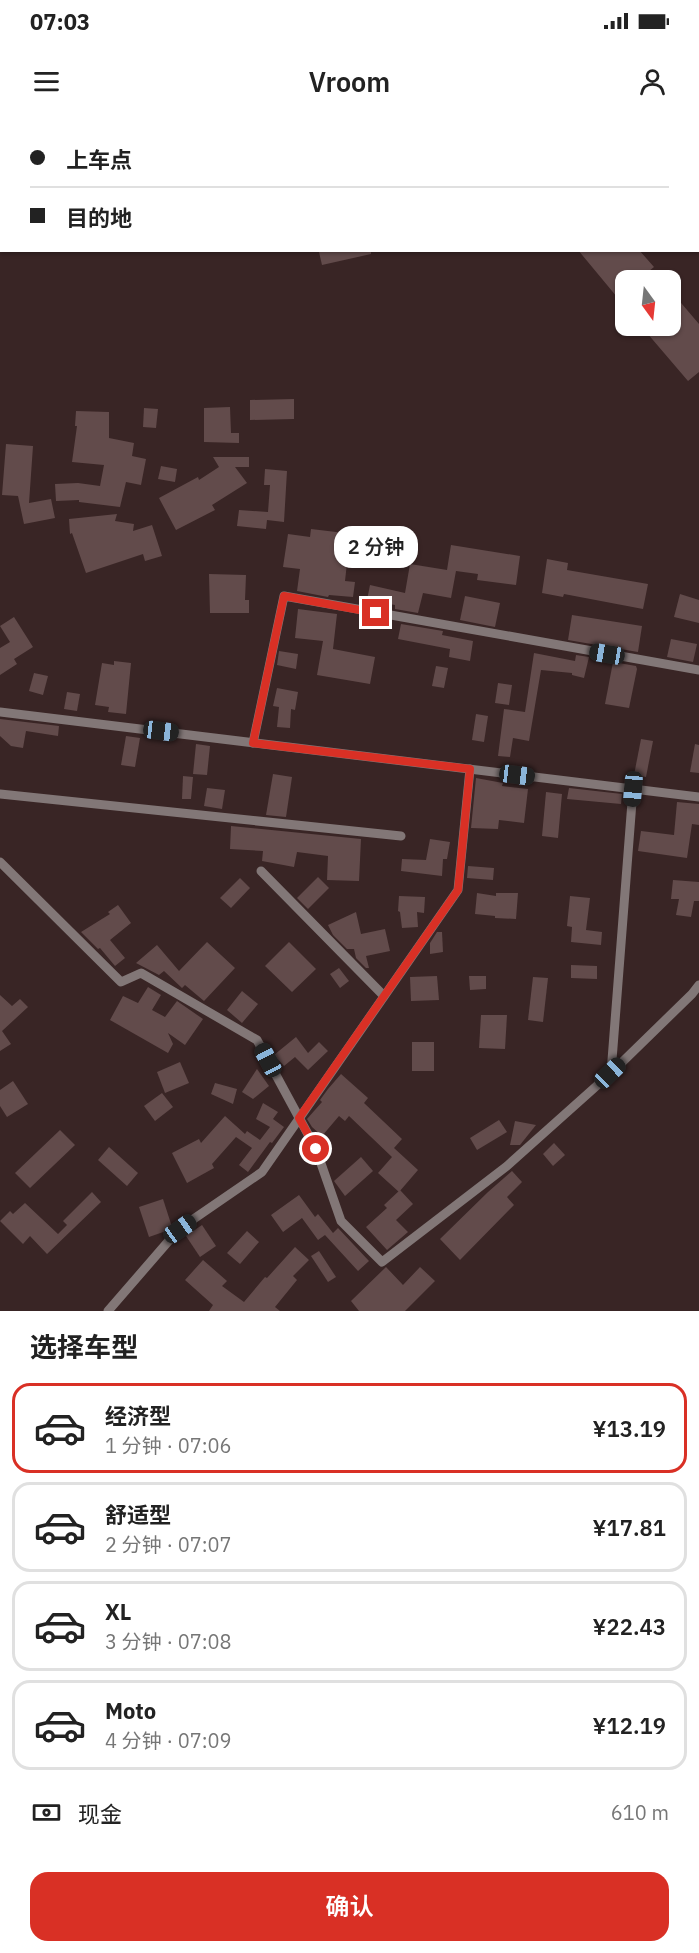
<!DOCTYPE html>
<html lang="zh">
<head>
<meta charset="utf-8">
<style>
	body { margin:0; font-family:"IBM Plex Sans","Noto Sans SC",sans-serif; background:#f2f2f2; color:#222; height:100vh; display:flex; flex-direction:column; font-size:22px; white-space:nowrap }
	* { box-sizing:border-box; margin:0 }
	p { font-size:20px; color:#767676 }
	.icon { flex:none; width:33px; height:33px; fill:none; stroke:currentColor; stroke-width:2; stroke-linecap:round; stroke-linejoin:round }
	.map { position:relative; height:1191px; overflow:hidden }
	.drawer { display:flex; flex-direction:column; background:#fff; flex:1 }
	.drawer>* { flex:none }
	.guide { position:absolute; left:0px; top:0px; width:699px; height:132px; box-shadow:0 2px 4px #0004; display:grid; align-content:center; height:132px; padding:0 30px; background:#fff }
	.needle { width:39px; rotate:165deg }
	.buttons { position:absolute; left:615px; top:150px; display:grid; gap:12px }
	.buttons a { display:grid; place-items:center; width:66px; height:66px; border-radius:12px; background:#fff; box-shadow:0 2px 4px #0004; font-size:30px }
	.end { position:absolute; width:27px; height:27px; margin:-14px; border:8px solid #d93025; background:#fff; box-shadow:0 0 0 3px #fff }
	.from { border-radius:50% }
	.bubble { position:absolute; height:42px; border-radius:18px; background:#fff; box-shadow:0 2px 4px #0004; font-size:20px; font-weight:600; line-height:42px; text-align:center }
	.car { position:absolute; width:18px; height:36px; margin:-18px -9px; border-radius:8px; box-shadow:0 0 4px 2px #0007; background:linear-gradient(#222 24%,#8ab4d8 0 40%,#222 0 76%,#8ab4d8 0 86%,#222 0) }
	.guide b { display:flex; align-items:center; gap:21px; height:57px; font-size:22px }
	.guide b+b { border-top:2px solid #e0e0e0 }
	.guide i { width:15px; height:15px; background:#222 }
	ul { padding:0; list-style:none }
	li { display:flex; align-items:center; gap:18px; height:90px; margin:0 12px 9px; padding:0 18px; border:3px solid #e0e0e0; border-radius:18px }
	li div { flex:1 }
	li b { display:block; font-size:22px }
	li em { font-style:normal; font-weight:600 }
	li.active { border-color:#d93025 }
	li>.icon { width:54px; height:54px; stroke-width:1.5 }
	h2 { padding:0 30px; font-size:27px; line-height:72px }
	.pay { display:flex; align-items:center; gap:15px; height:66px; padding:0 30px; font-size:22px }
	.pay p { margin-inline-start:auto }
	.cta { display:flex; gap:12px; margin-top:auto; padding:12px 30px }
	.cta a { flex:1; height:69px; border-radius:18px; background:#d93025; color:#fff; font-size:24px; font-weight:600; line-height:69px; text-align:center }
	.status { display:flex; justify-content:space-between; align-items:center; height:42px; padding:0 30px; background:#fff; direction:ltr }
	.status svg { height:16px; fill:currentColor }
	header { display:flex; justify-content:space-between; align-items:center; height:78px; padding:0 30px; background:#fff; font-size:27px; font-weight:600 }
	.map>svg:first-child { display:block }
</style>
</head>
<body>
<div class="status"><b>07:03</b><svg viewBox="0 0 49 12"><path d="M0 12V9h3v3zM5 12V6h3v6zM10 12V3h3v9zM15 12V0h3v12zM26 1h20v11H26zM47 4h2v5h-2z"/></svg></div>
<header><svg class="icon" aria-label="menu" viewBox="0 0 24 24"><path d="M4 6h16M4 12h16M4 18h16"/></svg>Vroom<svg class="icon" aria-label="person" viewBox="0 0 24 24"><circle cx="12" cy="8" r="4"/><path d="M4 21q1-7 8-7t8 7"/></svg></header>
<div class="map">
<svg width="699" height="1191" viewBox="0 0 699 1191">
	<rect width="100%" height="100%" fill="#392525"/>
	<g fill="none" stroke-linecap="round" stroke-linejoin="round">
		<g stroke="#695656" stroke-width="26">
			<path d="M499 0 506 2"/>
			<path d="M698 87 699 88"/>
		</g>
	</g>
	<g fill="#624b4b">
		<path d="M326 130H371V134L322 145 319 132Z"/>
		<path d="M578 130H639L654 147 638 160H626V171L617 177Z"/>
		<path d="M676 177 699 204V252L688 261 641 206H670V182Z"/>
		<path d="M294 279V299L250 300V280Z"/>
		<path d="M230 287 231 313H239V323L204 322V288Z"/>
		<path d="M144 288 158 289 156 308 143 307Z"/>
		<path d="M76 291 109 292V318L134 323 132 336 146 339 141 365 126 362 120 387 79 382V380L56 381 55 364 78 363 100 366 104 345 72 342 77 306H75Z"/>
		<path d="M6 324 33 326 29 383 51 379 55 398 24 404 18 376 2 375Z"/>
		<path d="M213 337H249V347H235L247 363 212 385 215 390 176 410 159 378 198 357 199 360 219 347Z"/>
		<path d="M161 346 177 349 175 362 158 359Z"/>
		<path d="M265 349 287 351 284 402 267 400 266 409 237 406 239 390 268 392 270 365H264Z"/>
		<path d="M117 394 115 401 134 404 133 411 152 405 162 436 145 441 143 434 86 453 72 413 70 414 69 399Z"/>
		<path d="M311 409 353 414V412L404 417 401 440 348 434 345 461 355 462 353 477 329 475 328 477 297 471 300 449 283 447 288 414 310 417Z"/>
		<path d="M451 425 520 436 516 465 477 460 478 454 456 451 451 478 423 473 418 493 395 489V485L367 480 370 465 405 473 410 444 447 450Z"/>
		<path d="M547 439 568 443 567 450 648 464 643 489 564 474 563 477 542 473Z"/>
		<path d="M209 454 246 455 245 480H249V493H210Z"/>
		<path d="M680 474 699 480V503L674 497Z"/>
		<path d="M465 476 500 483 495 507 460 500Z"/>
		<path d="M298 489 337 494 333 529 375 537 370 564 317 555 323 521 295 518Z"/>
		<path d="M572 495 642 506 638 532 568 520Z"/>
		<path d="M14 497 33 527 14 539 17 544 0 555V528L10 522 0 506Z"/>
		<path d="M401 504 443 511 442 515 473 521 470 541 449 537 450 529 398 519Z"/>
		<path d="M671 519 697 524 693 542 667 537Z"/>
		<path d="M279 531 298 534 296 549 277 545Z"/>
		<path d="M534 533 575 541 576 535 589 537 584 558 572 555V553L541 550 529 621 513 618 510 637 498 636 504 589 525 592Z"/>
		<path d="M114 541 131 543 126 594 108 592 109 587 95 585 102 543 114 545Z"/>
		<path d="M613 542 636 546 637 549 629 588 605 584Z"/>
		<path d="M436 546 448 548 444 568 432 566Z"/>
		<path d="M34 553 48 556 43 575 29 571Z"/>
		<path d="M498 563 512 565 509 585 495 583Z"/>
		<path d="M277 568 298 572 295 590 291 589 290 608 277 607 279 587 273 586Z"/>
		<path d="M67 572 80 574 77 591 64 589Z"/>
		<path d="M476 594 488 596 484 622 472 620Z"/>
		<path d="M0 599 59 606 58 616 26 611 23 628 11 626 0 616Z"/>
		<path d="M126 616 140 618 135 647 121 645Z"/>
		<path d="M641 619 653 621 646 657 634 655Z"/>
		<path d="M196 624 210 626 207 655 193 654Z"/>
		<path d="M695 624 699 625V653L690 652Z"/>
		<path d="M273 654 292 657 286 697 266 695Z"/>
		<path d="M183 656 193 657 191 679H182Z"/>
		<path d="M476 658 503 663 502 666 528 669 524 703 499 700 498 709 471 708Z"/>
		<path d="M207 668 225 670 222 689 204 686Z"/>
		<path d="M569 668 622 674 621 684 567 679Z"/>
		<path d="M546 672 562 674 558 718 542 716Z"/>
		<path d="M677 682 699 684V705L692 704 687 738 638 731 641 711 674 715Z"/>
		<path d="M231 706 361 719 359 761 327 760 328 736 297 732 294 747 262 741 263 731 230 729Z"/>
		<path d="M430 719 450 722 447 739H443L442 756 401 751 402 739 426 740Z"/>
		<path d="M468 746 494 748 493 760 467 758Z"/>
		<path d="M318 757 329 768 308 789 297 778Z"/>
		<path d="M240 758 250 768 231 788 220 778Z"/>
		<path d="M673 760 699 762V781H694L691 797 676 795 679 779H671Z"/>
		<path d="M477 773 496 776V773H518L516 799 495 798V796L475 794Z"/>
		<path d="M399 776 425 777 424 793 417 792 418 807 402 808 400 792 398 791Z"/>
		<path d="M570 776 590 778 586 810 602 812 601 825 571 822 572 807 567 806Z"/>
		<path d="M118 785 131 803 110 820 125 838 115 846 100 828 98 829 81 812 110 794 108 792Z"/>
		<path d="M356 792 361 814 385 809 390 831 366 836 369 848H366L356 838 354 829H347L333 815 328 805Z"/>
		<path d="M437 812H442L443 832 430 834V823Z"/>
		<path d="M207 822 235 848 204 881 185 865 182 868 164 851 159 855 136 843 157 825 179 851Z"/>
		<path d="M289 822 316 849 292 872 265 846Z"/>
		<path d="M571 845 597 846V859L571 858Z"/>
		<path d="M339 848 349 861 340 868 330 854Z"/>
		<path d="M437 856 439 880 411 881 410 857Z"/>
		<path d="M469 856H486V869L470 870Z"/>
		<path d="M533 857 548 858 543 902 528 900Z"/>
		<path d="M148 867 161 875 152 890 165 897 177 881 203 899 185 925 168 913 173 924 168 933 110 900 123 876 138 883Z"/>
		<path d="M242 871 258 884 242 903 227 890Z"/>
		<path d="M0 875 12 886 20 879 28 887 2 911 11 924 0 931Z"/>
		<path d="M481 895H507L505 929 479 928Z"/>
		<path d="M296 917 308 933 319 922 328 931 308 950 295 937 284 946 274 935Z"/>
		<rect x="412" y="922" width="22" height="29"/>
		<path d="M180 942 189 963 165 973 157 952Z"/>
		<path d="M257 949 269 966 253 979 242 972Z"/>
		<path d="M341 954 368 978 364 983 402 1019 394 1028 418 1050 399 1072 378 1053 392 1037 349 996 345 1001 339 996 322 1016 312 1007 307 999 322 982 320 980 328 969Z"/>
		<path d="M13 961 28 984 7 997 0 986V970Z"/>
		<path d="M215 963 237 969 233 984 211 974Z"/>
		<path d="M162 973 173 987 155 1001 144 986Z"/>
		<path d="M263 983 278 992 273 999 284 1007 272 1023 270 1022 248 1052 239 1045 252 1028 236 1017 212 1044 214 1048 187 1063 172 1033 199 1019 201 1023 225 996 245 1014 247 1011 260 1020 270 1007 256 999Z"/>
		<path d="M499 1000 507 1012 477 1030 470 1018Z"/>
		<path d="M515 1001 536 1005 520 1025H510Z"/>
		<path d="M60 1010 75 1025 30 1068 15 1053Z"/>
		<path d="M554 1023 565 1035 553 1046 543 1034Z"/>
		<path d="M109 1027 138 1053 127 1066 98 1040Z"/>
		<path d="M361 1037 373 1051 345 1076 334 1061Z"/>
		<path d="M512 1051 522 1062 507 1077 514 1085 460 1140 440 1119 488 1072Z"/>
		<path d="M400 1070 413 1084 396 1100 408 1112 387 1130 366 1107 387 1088 384 1085Z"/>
		<path d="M92 1072 101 1082 47 1134 30 1116 23 1124 0 1101 10 1091 13 1094 25 1083 58 1114 67 1105 63 1101Z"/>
		<path d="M299 1075 315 1097 318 1094 333 1113 338 1108 369 1141 358 1151 325 1115 318 1120 302 1098 283 1112 271 1095Z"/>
		<path d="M163 1079 172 1107 169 1110 149 1117 139 1087Z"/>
		<path d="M202 1105 216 1126 200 1137 186 1116Z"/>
		<path d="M247 1111 259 1122 240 1144 227 1133Z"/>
		<path d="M295 1127 309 1140 293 1156 297 1160 275 1187 280 1191H209L213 1185 185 1160 203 1140 227 1161 222 1166 244 1182 265 1157 267 1158Z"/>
		<path d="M319 1131 336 1157 328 1162 311 1136Z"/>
		<path d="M386 1147 403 1165 420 1147 435 1161 405 1191H359L351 1181Z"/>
	</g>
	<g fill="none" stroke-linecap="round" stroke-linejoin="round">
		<g stroke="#827777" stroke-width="9">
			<path d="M0 592 699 677"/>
			<path d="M253 623 284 476 699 550"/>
			<path d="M0 674 401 716"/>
			<path d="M0 742 121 862 141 853 257 920 316 1029 341 1101 382 1142 507 1046 611 953 692 874 699 865"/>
			<path d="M261 751 384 876"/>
			<path d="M611 953 633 669"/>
			<path d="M108 1191 179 1109 262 1052 458 770 470 649"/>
		</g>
	</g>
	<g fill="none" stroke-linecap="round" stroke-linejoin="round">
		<path stroke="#d93025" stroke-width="8" d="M316 1029 299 998 458 770 470 649 253 623 284 476 376 493"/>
	</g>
</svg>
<div class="buttons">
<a><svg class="needle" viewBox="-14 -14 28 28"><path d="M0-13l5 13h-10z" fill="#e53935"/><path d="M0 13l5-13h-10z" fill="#767676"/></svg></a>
</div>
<i class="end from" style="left:316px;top:1029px"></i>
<i class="end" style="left:376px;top:493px"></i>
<div class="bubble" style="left:334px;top:406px;width:84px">2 分钟</div>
<i class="car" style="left:607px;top:534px;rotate:280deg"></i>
<i class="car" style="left:161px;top:611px;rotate:97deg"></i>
<i class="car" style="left:517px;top:655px;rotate:97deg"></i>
<i class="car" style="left:633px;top:669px;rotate:185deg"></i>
<i class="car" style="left:268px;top:940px;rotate:332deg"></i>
<i class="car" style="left:610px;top:953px;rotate:46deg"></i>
<i class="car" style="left:180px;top:1109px;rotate:55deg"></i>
<div class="guide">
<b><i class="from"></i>上车点</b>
<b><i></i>目的地</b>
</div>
</div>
<section class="drawer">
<h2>选择车型</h2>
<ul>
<li class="active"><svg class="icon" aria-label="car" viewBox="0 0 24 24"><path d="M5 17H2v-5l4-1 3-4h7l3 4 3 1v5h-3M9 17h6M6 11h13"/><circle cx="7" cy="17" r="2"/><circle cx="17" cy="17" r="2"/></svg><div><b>经济型</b><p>1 分钟 · 07:06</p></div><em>¥13.19</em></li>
<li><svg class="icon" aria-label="car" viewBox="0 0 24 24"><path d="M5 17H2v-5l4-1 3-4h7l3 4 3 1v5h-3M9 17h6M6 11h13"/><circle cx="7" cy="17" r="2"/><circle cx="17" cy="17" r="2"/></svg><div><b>舒适型</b><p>2 分钟 · 07:07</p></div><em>¥17.81</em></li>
<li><svg class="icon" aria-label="car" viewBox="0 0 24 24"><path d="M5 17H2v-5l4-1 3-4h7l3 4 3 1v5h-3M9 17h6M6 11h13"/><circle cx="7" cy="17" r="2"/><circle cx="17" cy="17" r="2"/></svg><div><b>XL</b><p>3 分钟 · 07:08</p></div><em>¥22.43</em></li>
<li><svg class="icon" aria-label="car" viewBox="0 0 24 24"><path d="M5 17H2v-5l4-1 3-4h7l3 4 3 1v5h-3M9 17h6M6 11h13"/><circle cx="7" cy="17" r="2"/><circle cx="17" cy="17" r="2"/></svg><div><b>Moto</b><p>4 分钟 · 07:09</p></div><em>¥12.19</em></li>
</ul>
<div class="pay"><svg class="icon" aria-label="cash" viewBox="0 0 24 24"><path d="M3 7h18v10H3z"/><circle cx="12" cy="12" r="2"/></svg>现金<p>610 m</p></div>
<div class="cta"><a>确认</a></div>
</section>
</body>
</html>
